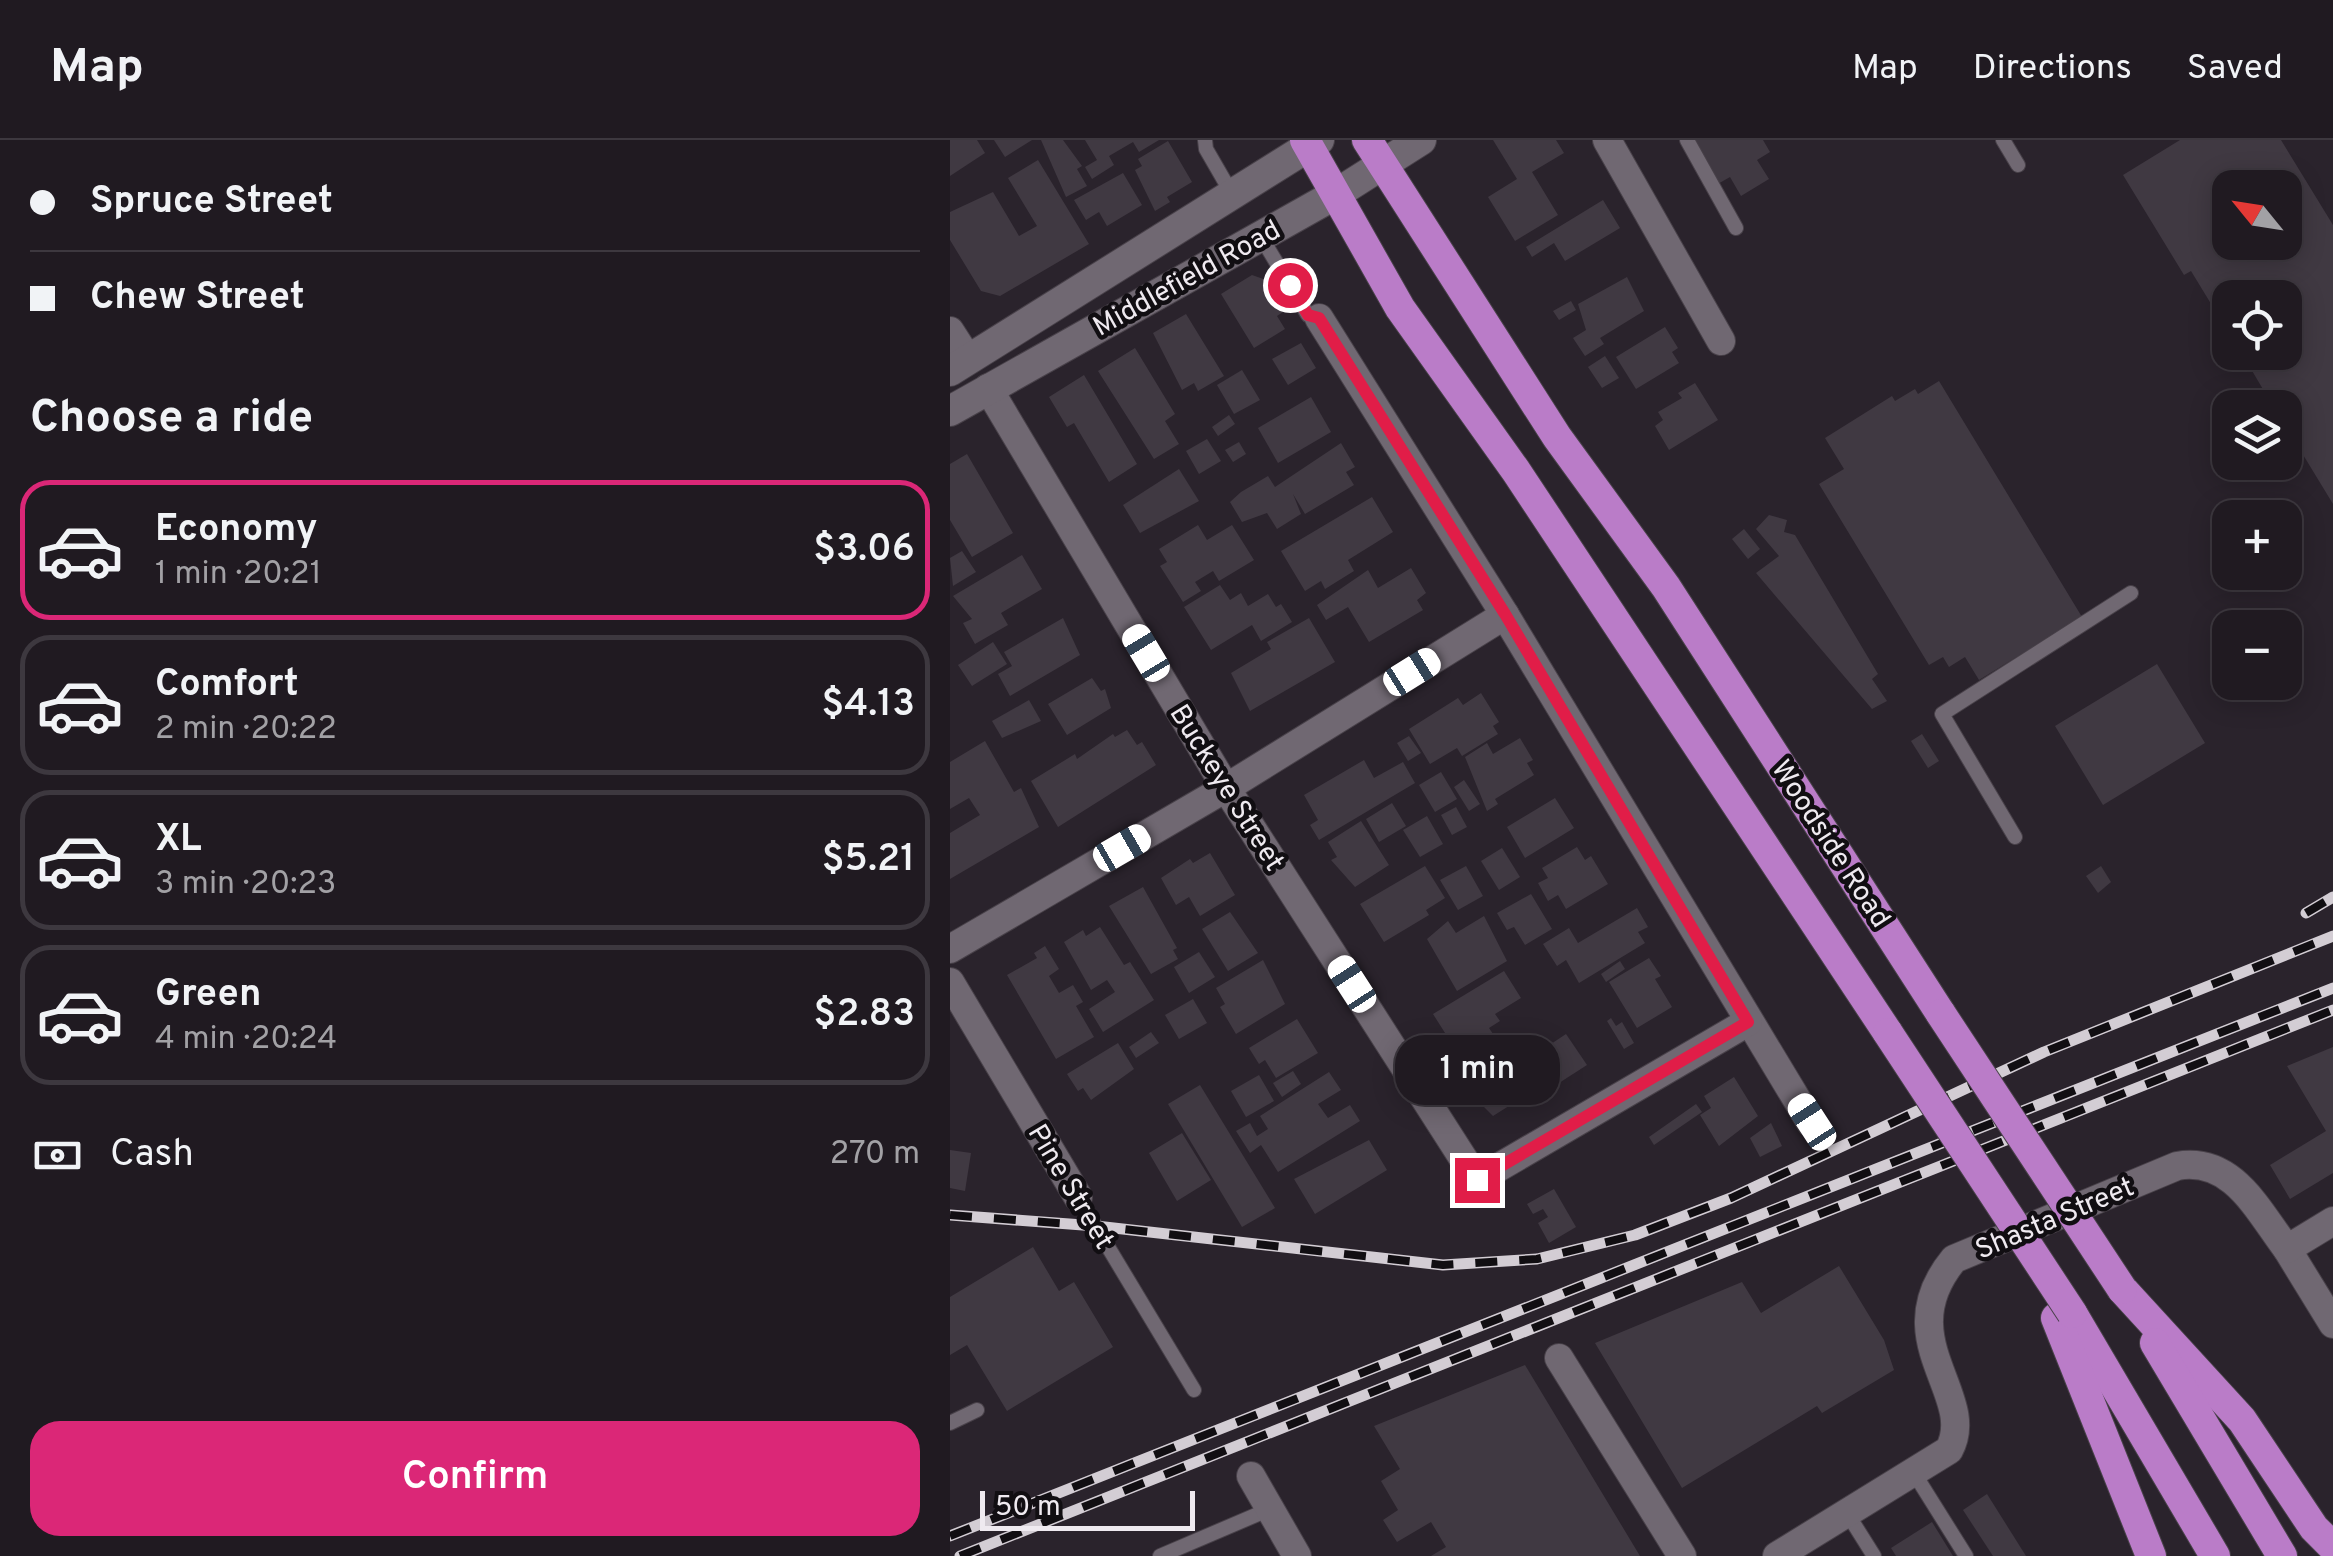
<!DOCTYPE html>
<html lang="en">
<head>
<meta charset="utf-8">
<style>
	body { margin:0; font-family:Overpass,sans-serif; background:#28232a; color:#f1f3f6; height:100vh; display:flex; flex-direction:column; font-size:38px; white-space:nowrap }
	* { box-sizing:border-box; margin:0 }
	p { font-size:32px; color:#a2a1a5 }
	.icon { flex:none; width:55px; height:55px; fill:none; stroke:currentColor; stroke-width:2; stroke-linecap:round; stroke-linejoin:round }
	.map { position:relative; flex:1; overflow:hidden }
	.drawer { display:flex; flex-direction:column; background:#201a21; width:950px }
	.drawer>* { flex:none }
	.guide { display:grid; align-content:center; height:220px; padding:0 30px; background:#201a21 }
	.needle { width:65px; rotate:300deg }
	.fabs { position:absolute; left:1262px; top:30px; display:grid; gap:20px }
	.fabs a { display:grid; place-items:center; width:90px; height:90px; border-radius:20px; background:#201a21; box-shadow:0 5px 25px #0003,0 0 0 2px #3d383f; font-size:50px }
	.scale { position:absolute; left:30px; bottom:25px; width:215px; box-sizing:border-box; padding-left:10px; border:5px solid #efeaf0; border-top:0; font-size:28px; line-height:35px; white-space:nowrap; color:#efeaf0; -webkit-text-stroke:8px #110e12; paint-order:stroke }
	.end { position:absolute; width:45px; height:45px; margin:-22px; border:12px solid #e11d48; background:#fff; box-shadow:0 0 0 5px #fff }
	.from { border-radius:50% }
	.bubble { position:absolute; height:70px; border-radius:30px; background:#201a21; box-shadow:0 5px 25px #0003,0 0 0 2px #3d383f; font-size:32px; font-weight:600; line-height:70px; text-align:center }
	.car { position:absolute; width:30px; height:60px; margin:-30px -15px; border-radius:12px; box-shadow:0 0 8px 2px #0007; background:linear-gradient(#fff 24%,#345 0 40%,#fff 0 76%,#345 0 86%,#fff 0) }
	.guide b { display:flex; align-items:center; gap:35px; height:95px; font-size:38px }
	.guide b+b { border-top:2px solid #3d383f }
	.guide i { width:25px; height:25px; background:#f1f3f6 }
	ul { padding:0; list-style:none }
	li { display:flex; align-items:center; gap:30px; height:140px; margin:0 20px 15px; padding:0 10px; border:5px solid #3d383f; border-radius:30px }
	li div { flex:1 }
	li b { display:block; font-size:38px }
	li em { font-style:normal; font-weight:600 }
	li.selected { border-color:#db2777 }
	li>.icon { width:90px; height:90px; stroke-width:1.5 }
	h2 { padding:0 30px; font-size:45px; line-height:120px }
	.pay { display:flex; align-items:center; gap:25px; height:110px; padding:0 30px; font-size:38px }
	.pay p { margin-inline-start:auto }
	.action { display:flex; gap:20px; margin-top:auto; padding:20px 30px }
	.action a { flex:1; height:115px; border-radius:30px; background:#db2777; color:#fff; font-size:40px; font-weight:600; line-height:115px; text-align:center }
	header { display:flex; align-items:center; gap:60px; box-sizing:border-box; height:140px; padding:0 50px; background:#201a21; border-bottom:2px solid #3d383f }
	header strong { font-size:48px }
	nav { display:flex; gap:55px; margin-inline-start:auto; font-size:35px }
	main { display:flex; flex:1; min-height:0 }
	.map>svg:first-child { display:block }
</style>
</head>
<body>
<header>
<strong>Map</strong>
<nav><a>Map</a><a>Directions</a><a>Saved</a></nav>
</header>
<main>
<section class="drawer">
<div class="guide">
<b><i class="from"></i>Spruce Street</b>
<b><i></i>Chew Street</b>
</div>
<h2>Choose a ride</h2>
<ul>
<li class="selected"><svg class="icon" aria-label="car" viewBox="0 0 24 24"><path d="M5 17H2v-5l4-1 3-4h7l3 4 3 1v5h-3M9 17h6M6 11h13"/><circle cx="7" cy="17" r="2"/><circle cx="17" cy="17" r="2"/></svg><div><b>Economy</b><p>1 min · 20:21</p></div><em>$3.06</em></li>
<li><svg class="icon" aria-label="car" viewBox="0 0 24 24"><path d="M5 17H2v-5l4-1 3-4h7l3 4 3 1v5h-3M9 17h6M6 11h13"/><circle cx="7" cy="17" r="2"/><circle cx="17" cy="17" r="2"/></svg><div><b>Comfort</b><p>2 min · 20:22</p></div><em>$4.13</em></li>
<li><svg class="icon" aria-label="car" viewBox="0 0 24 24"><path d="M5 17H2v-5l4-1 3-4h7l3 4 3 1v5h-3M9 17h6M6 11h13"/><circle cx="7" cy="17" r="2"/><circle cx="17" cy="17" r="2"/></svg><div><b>XL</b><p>3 min · 20:23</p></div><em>$5.21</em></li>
<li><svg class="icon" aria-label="car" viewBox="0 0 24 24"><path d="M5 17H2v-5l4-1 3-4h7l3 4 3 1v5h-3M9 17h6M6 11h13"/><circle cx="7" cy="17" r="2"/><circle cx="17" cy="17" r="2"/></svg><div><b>Green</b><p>4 min · 20:24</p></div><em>$2.83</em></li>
</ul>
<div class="pay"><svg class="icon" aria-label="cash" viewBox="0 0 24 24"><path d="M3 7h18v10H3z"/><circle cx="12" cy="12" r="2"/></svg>Cash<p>270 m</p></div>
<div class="action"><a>Confirm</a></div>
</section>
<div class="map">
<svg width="1383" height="1416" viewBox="0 0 1383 1416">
	<rect width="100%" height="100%" fill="#2a232c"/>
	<g fill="#403942" fill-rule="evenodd">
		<path d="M0 0H27L35 13 0 36Z"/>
		<path d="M44 0H82L55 17Z"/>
		<path d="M91 0H113L132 26 127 29 137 46 116 57Z"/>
		<path d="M135 0H209L189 12 183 2 159 16 164 25 142 39 135 27 147 20Z"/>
		<path d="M543 0H606L614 13 582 32 608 75 565 101 538 57 567 39Z"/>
		<path d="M740 0H813L820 12 807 20 819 39 791 56 780 37 766 45Z"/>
		<path d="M1230 0H1331L1383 85V364L1335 285V268H1324L1291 212H1335V158H1280V195L1241 131 1234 135 1173 35ZM1280 48H1335V102H1280Z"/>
		<path d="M218 1 242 42 217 57 220 62 205 71 185 30 192 26 188 19Z"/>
		<path d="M88 20 139 104 50 156 31 151 0 100V72L43 52 69 96 87 86 58 38Z"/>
		<path d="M173 33 192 65 157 86 149 72 136 80 124 60Z"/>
		<path d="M653 60 670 88 615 121 604 103 582 117 576 107Z"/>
		<path d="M302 135 319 141 333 172 327 176 335 189 304 208 271 154Z"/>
		<path d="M677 137 694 171 650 198 654 204 635 216 623 198 636 190 628 164Z"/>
		<path d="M621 161 626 170 609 180 603 171Z"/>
		<path d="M236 174 274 236 248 251 244 243 232 250 203 193Z"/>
		<path d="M715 187 728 208 722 212 729 223 686 249 666 217Z"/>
		<path d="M351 203 366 228 338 245 322 219Z"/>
		<path d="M185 208 225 274 215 281 229 304 204 319 148 231Z"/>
		<path d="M655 216 669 238 652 248 638 227Z"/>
		<path d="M292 230 310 260 284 274 267 245Z"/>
		<path d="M134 235 187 324 159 342 124 283 117 287 99 257Z"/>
		<path d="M989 241 1132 477 1029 540 1015 517 999 527 993 517 979 525 869 344 894 329 875 298 942 256 945 261 965 249 968 254Z"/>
		<path d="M745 243 768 280 719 310 705 286 713 280 708 272 732 258 728 253Z"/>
		<path d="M361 257 381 292 328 323 308 288Z"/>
		<path d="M279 275 285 284 268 296 262 287Z"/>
		<path d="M257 299 271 321 249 334 236 311Z"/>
		<path d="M289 302 296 314 283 322 275 310Z"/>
		<path d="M391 303 405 327 396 332 404 345 355 374 343 354 351 374 327 389 317 373 292 382 280 362 291 352 318 336 325 347Z"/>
		<path d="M17 314 63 393 22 417 0 380V324Z"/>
		<path d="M229 329 249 361 190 393 173 365Z"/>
		<path d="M422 357 443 392 398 420 404 431 375 449 371 441 355 451 331 411Z"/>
		<path d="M819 375 837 380 834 392 845 395 928 534 922 539 937 561 922 569 806 433 829 416 806 389Z"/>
		<path d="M248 385 257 400 282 385 304 420 269 441 263 431 245 442 251 451 233 462 210 426 217 422 209 409Z"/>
		<path d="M794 389 810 409 798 419 782 399Z"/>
		<path d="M12 411 26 432 3 446 0 418Z"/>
		<path d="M72 415 92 449 51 473 58 485 25 504 13 483 22 479 3 456Z"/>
		<path d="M461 428 476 453 467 460 473 470 419 502 398 467 376 480 367 465 418 430 428 448Z"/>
		<path d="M270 445 280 460 291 453 298 466 318 454 326 467 331 464 342 482 311 501 302 485 261 510 234 467Z"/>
		<path d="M113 478 130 515 60 556 48 534 62 526 54 512Z"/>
		<path d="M359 478 385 522 300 571 281 533 321 509 317 502Z"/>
		<path d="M43 502 57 524 22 546 8 525Z"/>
		<path d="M1207 524 1255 603 1153 665 1105 586Z"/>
		<path d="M142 538 151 551 155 549 161 568 117 595 98 564Z"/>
		<path d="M531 553 549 582 543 586 548 594 512 616 507 608 480 624 459 589 508 558 513 565Z"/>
		<path d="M79 560 91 581 52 598 42 581Z"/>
		<path d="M177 590 187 605 192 602 206 625 108 687 81 641 125 614 127 619 163 594 165 597Z"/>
		<path d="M972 594 989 621 978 628 961 601Z"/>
		<path d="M459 596 471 613 458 621 447 603Z"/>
		<path d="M570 598 583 620 577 623 584 635 545 659 548 664 537 671 515 617 537 603 543 614Z"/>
		<path d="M35 601 64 652 71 648 89 687 0 739V693L30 675 19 658 0 669V622Z"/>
		<path d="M414 620 424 638 453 622 465 643 369 700 360 685 368 680 354 655Z"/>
		<path d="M491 632 507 659 485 672 469 645Z"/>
		<path d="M514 640 530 664 519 671 504 647Z"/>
		<path d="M605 658 624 688 575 718 557 687Z"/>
		<path d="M442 663 456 686 429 702 416 679Z"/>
		<path d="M506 667 517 687 502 695 491 675Z"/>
		<path d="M477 676 493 704 470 717 453 690Z"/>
		<path d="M411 681 439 725 405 747 381 720 387 717 378 702Z"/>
		<path d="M627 707 635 720 641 716 658 744 616 769 608 755 598 761 588 743 598 738 592 728Z"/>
		<path d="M552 708 570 737 549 750 531 721Z"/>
		<path d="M260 713 285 755 250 776 239 757 226 765 211 738 240 719 243 723Z"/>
		<path d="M475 726 495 758 476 770 479 775 434 802 410 764Z"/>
		<path d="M516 726 533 756 508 770 490 740Z"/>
		<path d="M1151 726 1161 742 1148 753 1136 736Z"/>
		<path d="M193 747 227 808 223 810 228 819 201 834 159 766Z"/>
		<path d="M581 754 602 789 575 805 564 787 557 790 547 773Z"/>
		<path d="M687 768 698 787 688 792 695 803 629 843 616 820 607 826 593 804 619 788 628 803Z"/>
		<path d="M280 772 308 813 278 831 252 789Z"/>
		<path d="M534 776 557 821 507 851 477 799 498 781 506 793Z"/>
		<path d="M150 787 174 825 180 822 204 860 153 892 139 869 165 852 157 840 141 850 114 802 133 790 136 796Z"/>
		<path d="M95 806 109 829 99 836 109 853 123 845 133 862 126 866 144 897 106 919 57 835 87 818 84 813Z"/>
		<path d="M249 812 265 837 239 853 224 827Z"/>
		<path d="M699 818 711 836 705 839 722 867 687 888 659 842Z"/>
		<path d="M313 820 335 864 286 894 270 867 275 864 266 848Z"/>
		<path d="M670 821 675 829 656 842 651 834Z"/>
		<path d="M554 831 571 858 545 874 550 881 539 888 543 894 509 915 483 874Z"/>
		<path d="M243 859 257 883 229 899 215 875Z"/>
		<path d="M661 878 666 886 672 882 684 903 674 909 657 881Z"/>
		<path d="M347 879 368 913 326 938 315 920 309 924 299 908Z"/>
		<path d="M201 892 209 903 186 918 179 907Z"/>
		<path d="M616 894 637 925 609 943 589 912Z"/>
		<path d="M168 903 184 929 141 960 133 948 128 951 117 934Z"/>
		<path d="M1383 907V1033L1340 1059 1320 1025 1376 991 1337 926Z"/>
		<path d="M543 908 551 921 557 917 581 952 543 976 522 955 527 951 521 941 529 936 520 923Z"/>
		<path d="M343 931 351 944 332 957 323 943Z"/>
		<path d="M379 932 391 950 368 964 378 978 400 965 410 981 328 1032 311 1005 300 1013 286 991 300 983 307 996 318 989 310 976Z"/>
		<path d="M309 935 324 961 296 977 281 951Z"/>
		<path d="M784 937 808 976 769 1006 750 975 761 968 754 956Z"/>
		<path d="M250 945 325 1068 292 1087 218 964Z"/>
		<path d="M746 964 752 972 704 1005 699 997Z"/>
		<path d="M821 983 832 1006 810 1017 800 998Z"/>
		<path d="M232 993 261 1040 227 1061 199 1013Z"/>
		<path d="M419 1000 437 1030 365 1074 344 1039Z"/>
		<path d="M0 1010 21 1013 15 1051 0 1048Z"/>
		<path d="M604 1049 626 1087 599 1103 588 1083 598 1077 593 1069 583 1074 577 1064Z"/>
		<path d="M83 1107 109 1151 124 1142 163 1207 57 1271 17 1205 0 1215V1157Z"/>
		<path d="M889 1126 934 1200 944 1230 872 1273 867 1266 732 1348 645 1203 792 1142 811 1173Z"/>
		<path d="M575 1225 690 1416H481L496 1407 481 1382 447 1402 433 1380 448 1370 431 1341 450 1329 424 1286Z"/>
		<path d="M1037 1354 1076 1416H1043L1013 1370Z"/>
		<path d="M982 1382 1003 1416H946L941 1408Z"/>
	</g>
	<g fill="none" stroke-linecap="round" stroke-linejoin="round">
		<defs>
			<g id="service">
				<path d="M255 0 256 9 282 54"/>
				<path d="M737 0 786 88"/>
				<path d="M1053 0 1068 25"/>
				<path d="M311 97 358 175 369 178"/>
				<path d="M1065 697 992 574 1181 453"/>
				<path d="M128 1057 244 1250"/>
				<path d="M0 1283 27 1270"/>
				<path d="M964 1333 1016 1416"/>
				<path d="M897 1373 924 1416"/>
				<path d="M210 1416 320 1369"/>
			</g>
			<g id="minor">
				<path d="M657 0 771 201"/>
				<path d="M369 178 555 475 861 983"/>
				<path d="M0 191 18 219"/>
				<path d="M38 248 276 648 527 1040 798 882"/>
				<path d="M0 809 276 648 555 475"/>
				<path d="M0 842 128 1057"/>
				<path d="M1337 1109 1383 1184"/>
				<path d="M609 1218 732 1416"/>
				<path d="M301 1336 347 1416"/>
				<path d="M827 1416 999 1310C1029 1255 937 1200 1004 1119L1227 1026C1283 1016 1308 1071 1337 1109L1383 1081"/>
			</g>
			<g id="secondary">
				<path d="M0 231 369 0"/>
				<path d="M0 271 386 54 471 0"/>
			</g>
			<g id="trunk">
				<path d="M355 0 450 168 566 331 938 893"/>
				<path d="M417 0 607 297 716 447 991 874"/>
				<path d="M1172 1149 1292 1280 1364 1388 1383 1407"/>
				<path d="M1122 1173 1265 1416"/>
				<path d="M1106 1178 1201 1416"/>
				<path d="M1205 1203 1332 1416"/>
			</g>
		</defs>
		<use href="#service" stroke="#484149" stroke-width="16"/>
		<use href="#minor" stroke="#484149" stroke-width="30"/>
		<use href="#secondary" stroke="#484149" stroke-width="32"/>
		<use href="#trunk" stroke="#484149" stroke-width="32"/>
		<use href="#service" stroke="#706872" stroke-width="14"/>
		<use href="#minor" stroke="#706872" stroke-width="28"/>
		<use href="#secondary" stroke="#706872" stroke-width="30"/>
		<use href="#trunk" stroke="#ba7cc8" stroke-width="30"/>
		<defs>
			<g id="rail">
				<path d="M1356 773 1383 757"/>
				<path d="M0 1075 146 1086 493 1125 587 1119 685 1095 781 1058 1094 912 1383 796"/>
				<path d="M0 1396 1383 848"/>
				<path d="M10 1416 1383 870"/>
			</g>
		</defs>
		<use href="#rail" stroke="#d3cdd4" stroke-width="11"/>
		<use href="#rail" stroke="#110e12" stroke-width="8" stroke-dasharray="22" stroke-linecap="butt"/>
		<defs>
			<g id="trunk-bridge">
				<path d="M991 874 1172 1149"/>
				<path d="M938 893 1122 1173"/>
			</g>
		</defs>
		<use href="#trunk-bridge" stroke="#484149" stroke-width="32" stroke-linecap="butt"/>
		<use href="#trunk-bridge" stroke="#ba7cc8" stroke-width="30"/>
	</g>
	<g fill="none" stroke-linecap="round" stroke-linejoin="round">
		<path stroke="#e11d48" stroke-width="12" d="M340 145 358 175 369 178 555 474 798 882 527 1040"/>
	</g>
	<g text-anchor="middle" stroke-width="9" stroke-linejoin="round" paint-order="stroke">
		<g font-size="28" fill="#efeaf0" stroke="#110e12">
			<text transform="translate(236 137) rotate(-29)" y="10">Middlefield Road</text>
			<text transform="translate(278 647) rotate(58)" y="10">Buckeye Street</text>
			<text transform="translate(882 703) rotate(57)" y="10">Woodside Road</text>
			<text transform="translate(122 1046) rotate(59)" y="10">Pine Street</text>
			<text transform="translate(1104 1077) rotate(-23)" y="10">Shasta Street</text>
		</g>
	</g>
</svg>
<div class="fabs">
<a><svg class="needle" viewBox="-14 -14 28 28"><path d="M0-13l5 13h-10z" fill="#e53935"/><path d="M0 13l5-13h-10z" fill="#a2a1a5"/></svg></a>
<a><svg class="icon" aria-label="locate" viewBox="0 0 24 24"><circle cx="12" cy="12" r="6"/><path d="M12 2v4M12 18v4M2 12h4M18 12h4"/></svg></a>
<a><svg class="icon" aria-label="layers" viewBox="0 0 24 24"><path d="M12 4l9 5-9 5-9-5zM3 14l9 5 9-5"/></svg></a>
<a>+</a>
<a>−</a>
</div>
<div class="scale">50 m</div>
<i class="end from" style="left:340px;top:145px"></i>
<i class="end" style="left:527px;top:1040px"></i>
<div class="bubble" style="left:445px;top:895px;width:165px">1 min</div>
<i class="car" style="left:196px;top:513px;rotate:329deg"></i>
<i class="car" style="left:462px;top:532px;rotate:58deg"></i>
<i class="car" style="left:172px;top:708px;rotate:60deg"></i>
<i class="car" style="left:402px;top:844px;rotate:327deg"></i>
<i class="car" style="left:862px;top:982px;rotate:327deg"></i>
</div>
</main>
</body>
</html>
